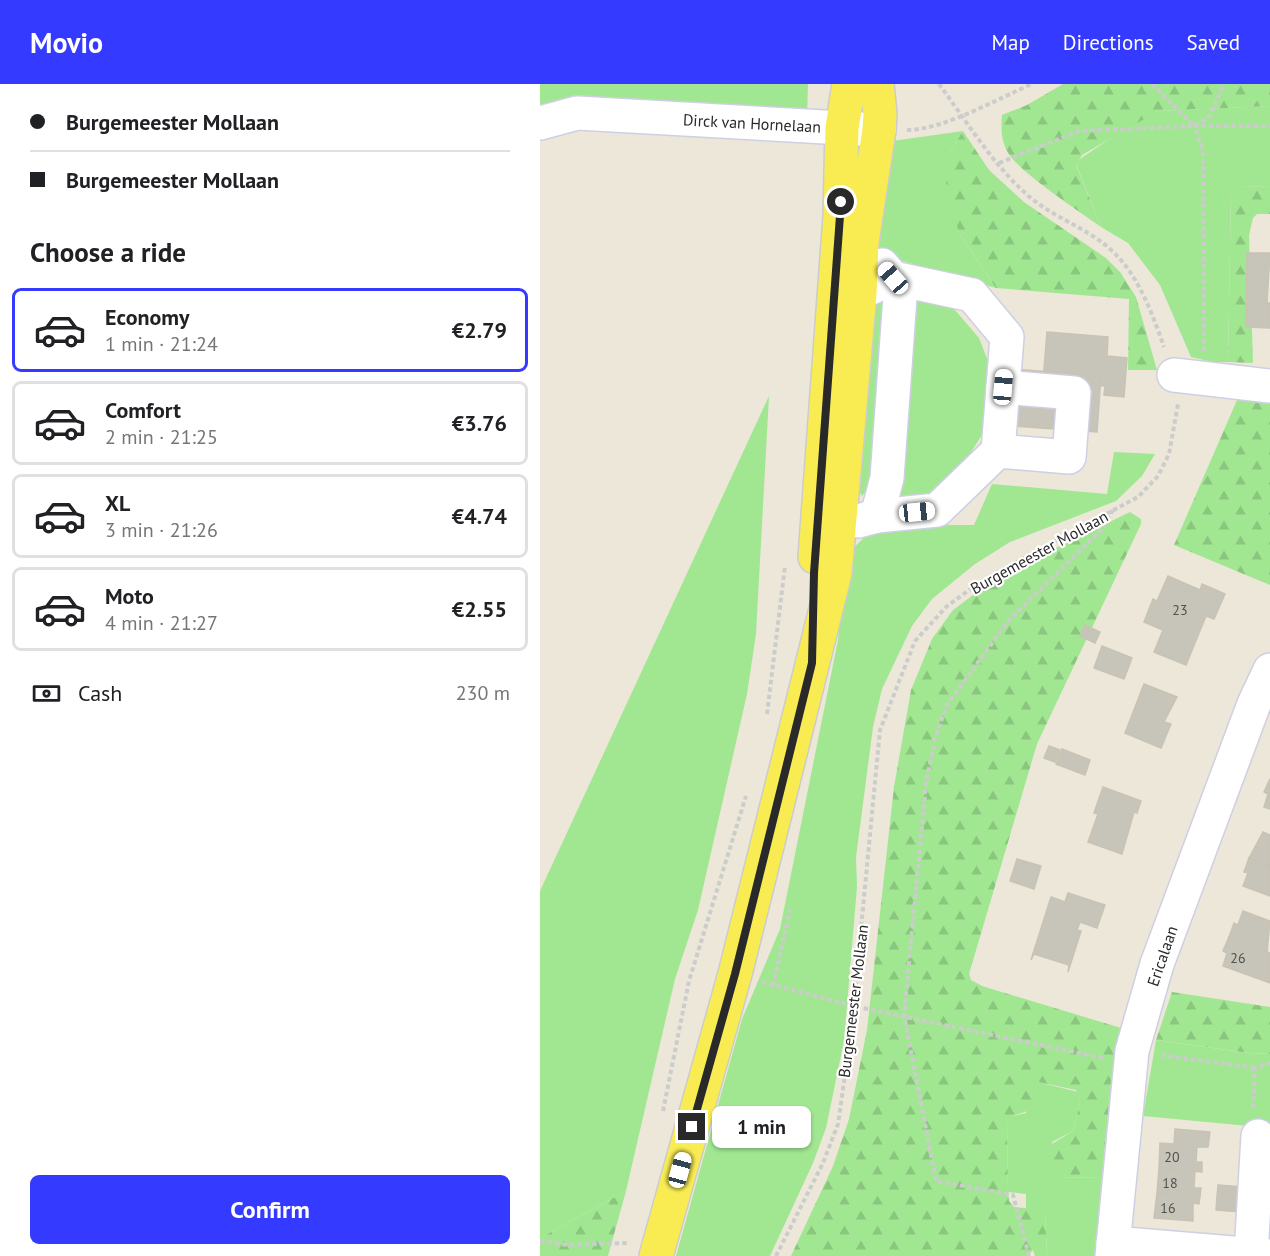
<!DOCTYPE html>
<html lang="en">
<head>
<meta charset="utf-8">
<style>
	body { margin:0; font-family:"PT Sans",sans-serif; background:#f6f6f6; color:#202124; height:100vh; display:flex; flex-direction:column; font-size:22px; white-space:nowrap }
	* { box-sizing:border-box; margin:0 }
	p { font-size:20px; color:#757577 }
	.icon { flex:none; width:33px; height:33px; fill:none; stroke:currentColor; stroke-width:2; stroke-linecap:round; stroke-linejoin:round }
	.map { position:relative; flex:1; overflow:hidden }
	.side { display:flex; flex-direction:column; background:#fff; width:540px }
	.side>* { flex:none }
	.guide { display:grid; align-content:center; height:132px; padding:0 30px; background:#fff }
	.end { position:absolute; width:27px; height:27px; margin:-14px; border:8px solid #292929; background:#fff; box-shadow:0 0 0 3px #fff }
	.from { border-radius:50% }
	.bubble { position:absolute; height:42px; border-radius:9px; background:#fff; box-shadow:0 2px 4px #0004; font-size:20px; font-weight:700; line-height:42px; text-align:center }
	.car { position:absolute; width:18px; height:36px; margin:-18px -9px; border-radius:8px; box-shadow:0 0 4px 2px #0007; background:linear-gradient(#fff 24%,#345 0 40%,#fff 0 76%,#345 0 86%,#fff 0) }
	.guide b { display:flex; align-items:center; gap:21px; height:57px; font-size:22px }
	.guide b+b { border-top:2px solid #e0e0e0 }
	.guide i { width:15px; height:15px; background:#202124 }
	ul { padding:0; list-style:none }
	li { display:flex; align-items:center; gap:18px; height:84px; margin:0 12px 9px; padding:0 18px; border:3px solid #e0e0e0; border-radius:9px }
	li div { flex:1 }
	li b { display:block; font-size:22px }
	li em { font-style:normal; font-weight:700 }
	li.on { border-color:#343aff }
	li>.icon { width:54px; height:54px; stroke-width:1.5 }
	h2 { padding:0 30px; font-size:27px; line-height:72px }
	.pay { display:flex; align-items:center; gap:15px; height:66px; padding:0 30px; font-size:22px }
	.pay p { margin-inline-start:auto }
	.cta { display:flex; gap:12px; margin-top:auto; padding:12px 30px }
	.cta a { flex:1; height:69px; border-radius:9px; background:#343aff; color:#fff; font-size:24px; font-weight:700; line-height:69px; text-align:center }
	header { display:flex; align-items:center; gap:36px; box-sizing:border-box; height:84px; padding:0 30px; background:#343aff; color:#fff }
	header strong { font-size:28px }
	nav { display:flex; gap:33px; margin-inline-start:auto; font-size:21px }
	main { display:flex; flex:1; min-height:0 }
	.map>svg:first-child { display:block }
</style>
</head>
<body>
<header>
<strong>Movio</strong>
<nav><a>Map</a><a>Directions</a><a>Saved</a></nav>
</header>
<main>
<section class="side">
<div class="guide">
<b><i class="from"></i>Burgemeester Mollaan</b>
<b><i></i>Burgemeester Mollaan</b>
</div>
<h2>Choose a ride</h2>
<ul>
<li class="on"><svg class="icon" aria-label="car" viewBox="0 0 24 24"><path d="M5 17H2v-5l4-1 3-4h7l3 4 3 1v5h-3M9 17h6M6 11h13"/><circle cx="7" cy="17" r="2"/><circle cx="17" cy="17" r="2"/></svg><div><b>Economy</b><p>1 min · 21:24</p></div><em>€2.79</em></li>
<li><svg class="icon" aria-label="car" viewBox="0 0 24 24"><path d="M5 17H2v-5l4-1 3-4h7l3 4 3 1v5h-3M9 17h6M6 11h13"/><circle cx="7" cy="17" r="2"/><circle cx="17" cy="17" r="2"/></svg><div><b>Comfort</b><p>2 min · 21:25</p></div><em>€3.76</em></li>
<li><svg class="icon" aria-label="car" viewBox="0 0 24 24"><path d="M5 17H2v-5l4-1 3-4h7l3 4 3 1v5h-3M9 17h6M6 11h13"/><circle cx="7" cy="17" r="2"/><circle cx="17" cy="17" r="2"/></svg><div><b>XL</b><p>3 min · 21:26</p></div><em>€4.74</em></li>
<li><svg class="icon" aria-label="car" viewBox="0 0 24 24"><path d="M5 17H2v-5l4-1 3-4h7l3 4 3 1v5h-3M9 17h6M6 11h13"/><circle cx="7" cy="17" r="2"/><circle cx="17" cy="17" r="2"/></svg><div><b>Moto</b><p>4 min · 21:27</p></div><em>€2.55</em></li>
</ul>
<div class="pay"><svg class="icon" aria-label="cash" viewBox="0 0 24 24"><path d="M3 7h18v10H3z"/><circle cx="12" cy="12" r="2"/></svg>Cash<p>230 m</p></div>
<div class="cta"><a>Confirm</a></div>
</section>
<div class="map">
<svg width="730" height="1172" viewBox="0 0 730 1172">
	<defs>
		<pattern id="forest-firs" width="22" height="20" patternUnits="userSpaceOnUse" patternTransform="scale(1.5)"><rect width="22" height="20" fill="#a1e792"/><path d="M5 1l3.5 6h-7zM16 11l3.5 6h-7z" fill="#8bc67e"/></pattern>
	</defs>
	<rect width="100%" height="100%" fill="#ece7d9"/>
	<g fill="#a1e792">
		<path d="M0 0H268L267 33 0 28Z"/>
		<path d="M730 22V102L702 103 691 107 688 278H673L651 273 620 201 588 159 561 143 536 80 537 77 590 41 618 27Z"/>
		<path d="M423 47 409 69 419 149 456 204 352 174 340 167 331 144 345 58Z"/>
		<path d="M337 208 349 228 338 393 322 412 311 395 323 223Z"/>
		<path d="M369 209 400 216 415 226 439 254 450 282 446 344 427 375 389 412 352 419Z"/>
		<path d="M229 312 216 550 207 610 158 826 135 895 86 1107 0 1154V807Z"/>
		<path d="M574 368 615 370 602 392 576 417 470 458 435 480 392 515 372 542 342 605 333 643 316 773 317 803 304 957 286 1044 273 1079 230 1172H136L202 935 240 845 298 556 304 473 331 447 385 441H434L452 400 567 410Z"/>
		<path d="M616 956 708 969 730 970V1044L603 1032Z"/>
		<path d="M498 998 538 1008 540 1019 533 1047 512 1058 520 1093 562 1094 555 1172H507L505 1130 486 1124V1110L468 1108 467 1038 472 1032 486 1029Z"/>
	</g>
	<g fill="url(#forest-firs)">
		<path d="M523 0H730V22L618 27 542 71 536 81 561 143C539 127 478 88 467 67 461 56 461 43 462 31L487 21Z"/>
		<path d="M423 47 449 86 484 118 566 174 580 188 596 213 617 286H588L589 215 456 204 419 149 406 103 409 69Z"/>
		<path d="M730 102V130H717L713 134 709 151 713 279 688 278 691 106 702 103Z"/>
		<path d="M697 316 730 320V501L634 461Z"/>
		<path d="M590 428 601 435V440L497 660 429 890 431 896 442 902 581 944 571 999 562 1094 520 1093 509 1087 507 1063 533 1047 540 1019 536 1006 498 998 491 1026 472 1032 467 1038 468 1108 469 1117 474 1123 496 1125 505 1130 507 1172H495L493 1166 487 1172H251L293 1082 309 1035 327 946 354 703 371 606 392 555 413 526 460 491Z"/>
		<path d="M632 908 730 923V970L709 969 616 956Z"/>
		<path d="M86 1107 68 1172H0V1154Z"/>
	</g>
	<g fill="#c7c4b9" stroke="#c8c3b3" stroke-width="1.5">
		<path d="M707 169H730L727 219H730V244L706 243Z"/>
		<path d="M507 248 568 253 567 272 587 274 584 313 564 311 565 302 503 297Z"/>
		<path d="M449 283 561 292 557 348 445 340Z"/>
		<path d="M628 492 660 506 662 500 685 510 674 535 666 532 646 581 614 568 623 546 604 538 613 515 617 517Z"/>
		<path d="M545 541 560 548 555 559 540 552Z"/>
		<path d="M562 562 592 574 584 595 554 584Z"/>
		<path d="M604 600 637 613 624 638 631 640 621 664 585 649Z"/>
		<path d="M509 662 520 666 515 678 504 674Z"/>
		<path d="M522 665 550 676 545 691 516 680Z"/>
		<path d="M730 695V725L724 723 728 710 724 708Z"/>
		<path d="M563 703 601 717 597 729 594 728 582 770 548 758 558 730 554 729Z"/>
		<path d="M723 748 730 751V782L709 774Z"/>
		<path d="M709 774 730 782V812L703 802 708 789 704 788Z"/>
		<path d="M477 775 501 782 494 805 470 797Z"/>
		<path d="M528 809 565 821 557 844 540 838 537 846 541 847 528 888 529 881 494 870 491 876 511 813 525 818Z"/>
		<path d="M703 827 730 837 727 868 689 853 694 839 698 841Z"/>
		<path d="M689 853 730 869V899L683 882 687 869 683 867Z"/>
		<path d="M635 1045 670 1048 668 1063H657L656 1078H662V1088L619 1084 620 1059 634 1060Z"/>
		<path d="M619 1084 655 1087 654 1104H661L660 1112 617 1109Z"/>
		<path d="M678 1101 703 1103 702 1115 677 1113Z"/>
		<path d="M617 1109 660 1112 659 1120 653 1119V1137L614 1134Z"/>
		<path d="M677 1113 702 1115 701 1128 676 1126Z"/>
	</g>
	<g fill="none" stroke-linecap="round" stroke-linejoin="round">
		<defs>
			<g id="minor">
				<path d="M0 39 37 29 339 46"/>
				<path d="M301 226 320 209 353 194 432 211 467 253 458 367 397 426 337 432"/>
				<path d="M634 291 730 302"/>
				<path d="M458 367 529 373 534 309 463 303"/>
				<path d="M318 437 337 432 347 394 360 213 353 194 342 181"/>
				<path d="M573 1159 730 1172"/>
				<path d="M711 1170 718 1052"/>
				<path d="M572 1172 592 967 617 880 714 620 730 586"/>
			</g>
			<g id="major">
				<path d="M275 473 300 132 302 44 309 0"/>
				<path d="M116 1172 195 890 295 489 320 209 322 158 339 46 340 30 337 0"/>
			</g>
		</defs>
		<use href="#minor" stroke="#cfcfe3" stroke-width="36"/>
		<use href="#major" stroke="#ccc" stroke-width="36"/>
		<g stroke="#ccc" stroke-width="4" stroke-dasharray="4.5 3" stroke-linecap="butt">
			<path d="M399 0C427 38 455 84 491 114 515 134 546 144 569 164 598 189 612 229 624 263"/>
			<path d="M612 0 654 42"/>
			<path d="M367 46C403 46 457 15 492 0"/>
			<path d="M459 79 539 47 655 42 670 32 684 0"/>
			<path d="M664 267 663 69 655 42H730"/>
			<path d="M227 630 245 482"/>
			<path d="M222 898 313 922 563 974"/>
			<path d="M233 902 250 826"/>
			<path d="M621 971 715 984"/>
			<path d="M713 1024 715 984 730 979"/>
			<path d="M123 1027 149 897 206 712"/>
			<path d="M0 1157 28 1161 87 1159"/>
			<path d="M236 1172 283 1079 298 1040 311 949 340 646 375 557 407 522 443 496 598 413 618 392 629 370 638 320"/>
			<path d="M489 1172 473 1111 396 1097 364 931 386 700 395 654 407 621 469 536 560 447 573 426"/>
		</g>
		<use href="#minor" stroke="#fff" stroke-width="33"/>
		<use href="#major" stroke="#f9ec52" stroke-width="33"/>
	</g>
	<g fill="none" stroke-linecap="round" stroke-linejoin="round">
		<path stroke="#292929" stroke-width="8" d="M152 1043 195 890 272 579 274 489 301 118"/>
	</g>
	<g text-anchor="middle" stroke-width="4.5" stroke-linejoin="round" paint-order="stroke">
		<g font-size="14" fill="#50504d">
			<text x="640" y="531">23</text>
			<text x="698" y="879">26</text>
			<text x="632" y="1078">20</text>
			<text x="630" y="1104">18</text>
			<text x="628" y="1129">16</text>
		</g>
		<g font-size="16" fill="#292929" stroke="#fff">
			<text transform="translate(212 39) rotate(3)" y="6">Dirck van Hornelaan</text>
			<text transform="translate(499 468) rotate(-29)" y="6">Burgemeester Mollaan</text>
			<text transform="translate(622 872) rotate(-71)" y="6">Ericalaan</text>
			<text transform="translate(313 917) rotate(-83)" y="6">Burgemeester Mollaan</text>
		</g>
	</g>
</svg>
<i class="end from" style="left:301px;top:118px"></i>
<i class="end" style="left:152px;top:1043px"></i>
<div class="bubble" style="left:172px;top:1022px;width:99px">1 min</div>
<i class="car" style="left:353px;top:194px;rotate:319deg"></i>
<i class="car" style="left:463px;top:303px;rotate:5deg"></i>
<i class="car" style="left:377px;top:428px;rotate:84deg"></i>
<i class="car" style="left:140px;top:1086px;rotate:15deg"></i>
</div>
</main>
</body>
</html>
